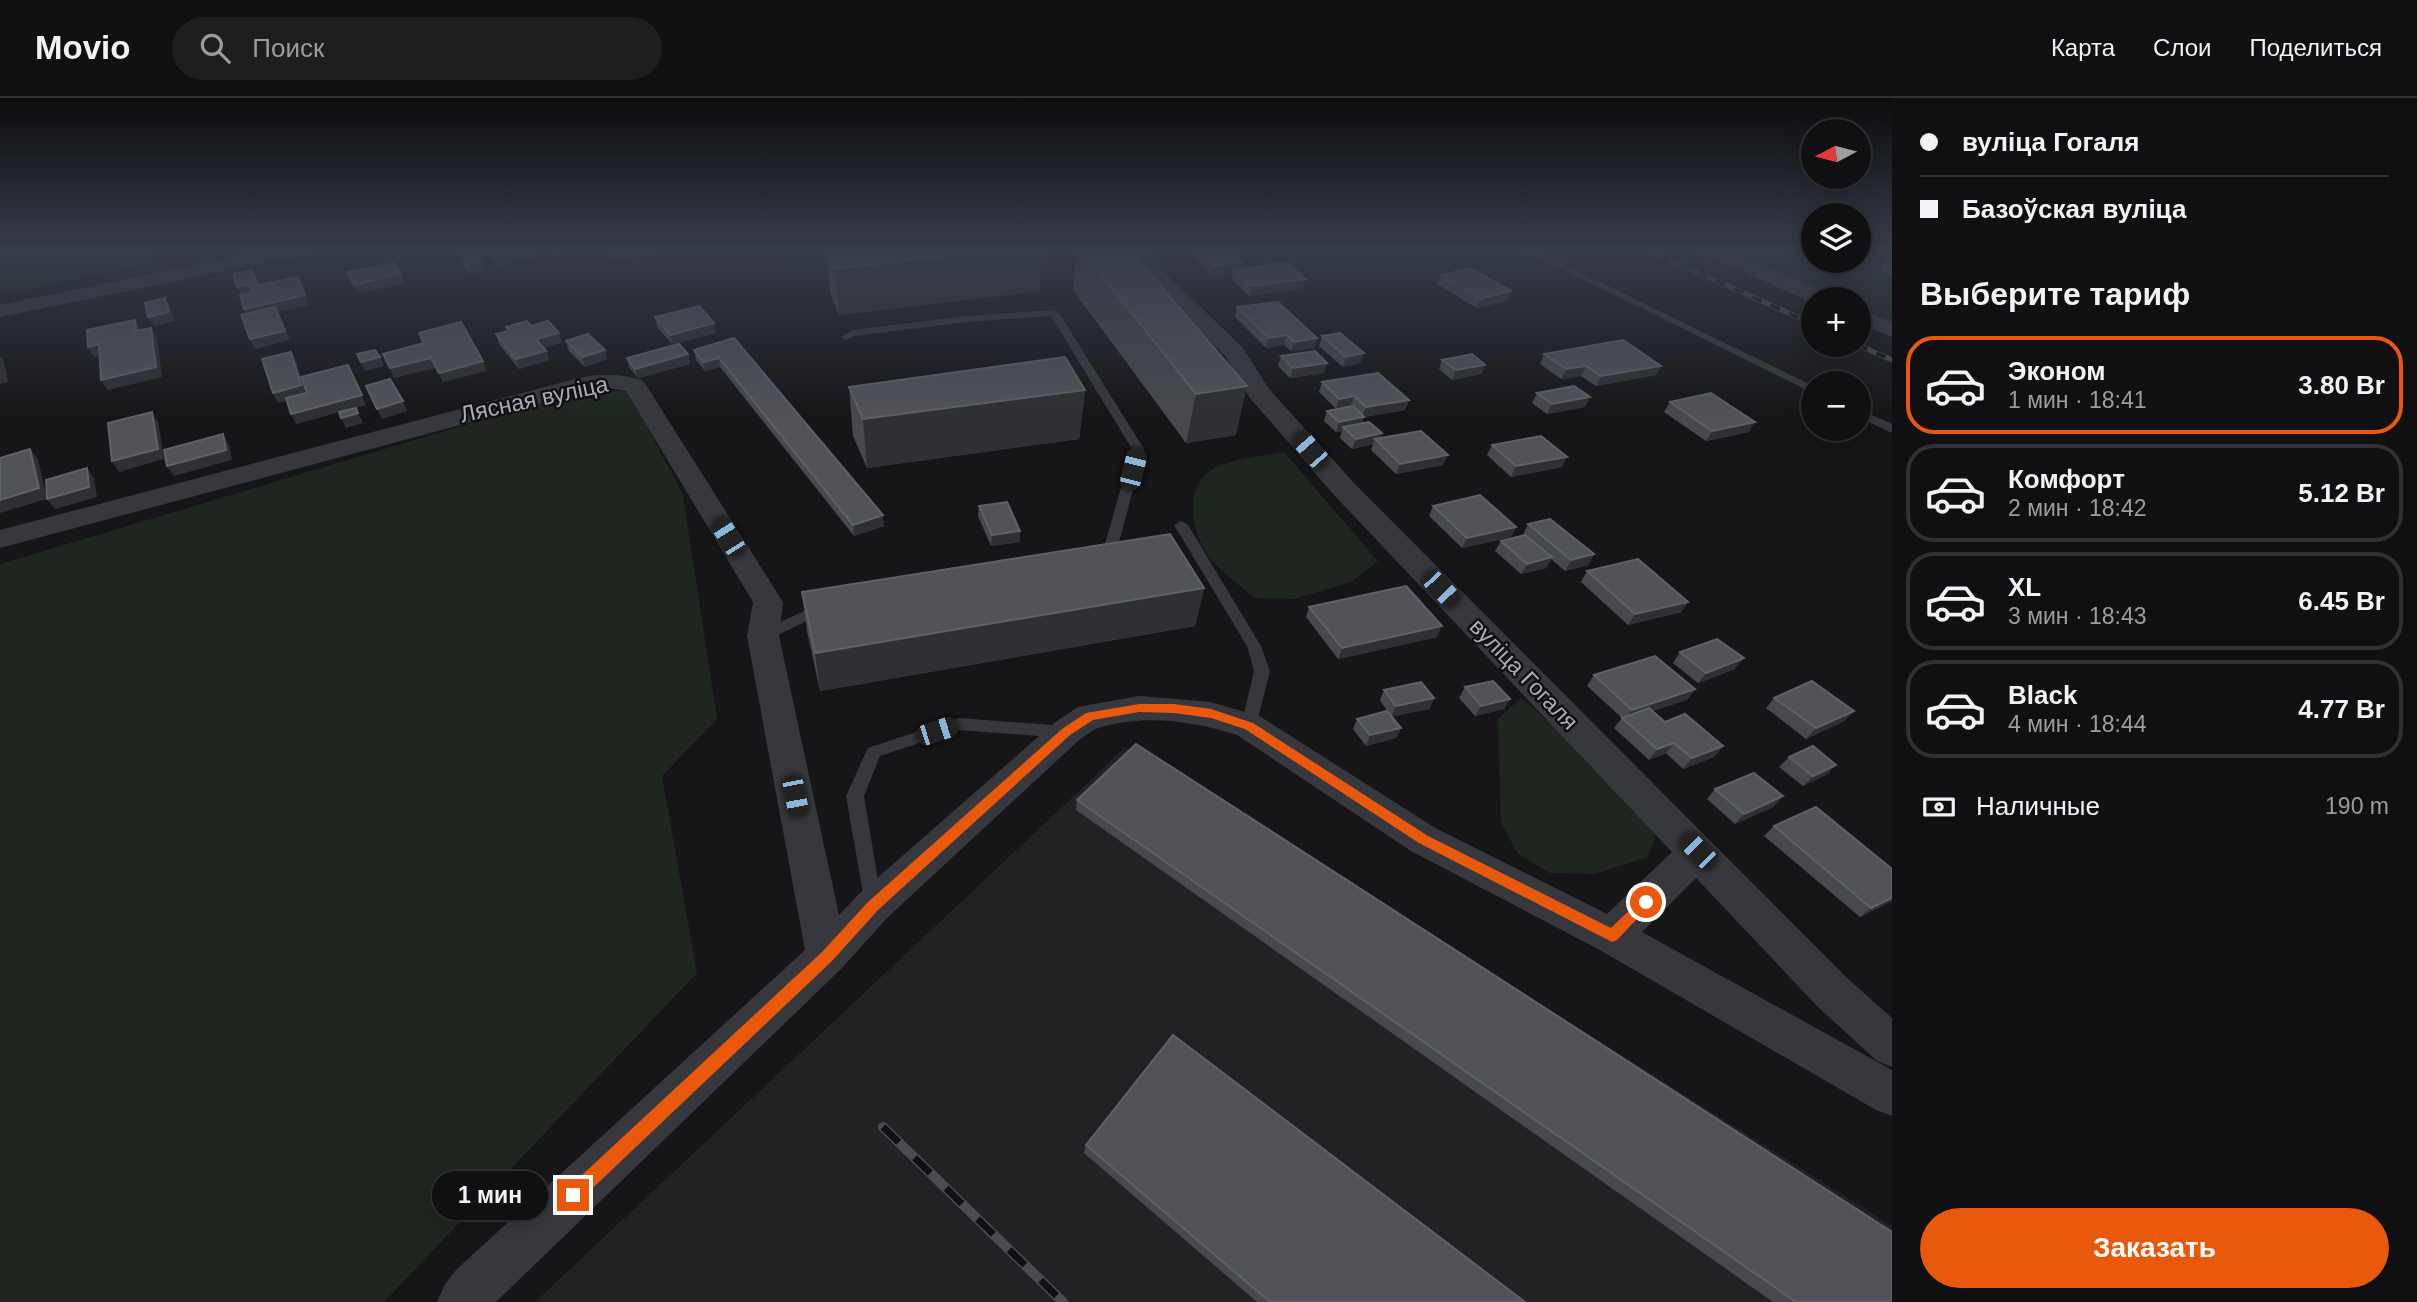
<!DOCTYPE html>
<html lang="ru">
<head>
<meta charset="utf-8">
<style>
	body { margin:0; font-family:Helvetica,sans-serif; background:#1e1e20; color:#f1f3f6; height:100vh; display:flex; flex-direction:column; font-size:26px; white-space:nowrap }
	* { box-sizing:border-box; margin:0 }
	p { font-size:23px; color:#9c9d9f }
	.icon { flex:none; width:38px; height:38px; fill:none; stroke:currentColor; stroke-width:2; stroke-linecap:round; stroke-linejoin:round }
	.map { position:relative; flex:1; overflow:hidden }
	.drawer { display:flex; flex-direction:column; background:#101012; width:525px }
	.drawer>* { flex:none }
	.top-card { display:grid; align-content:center; height:154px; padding:0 28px; background:#101012 }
	.needle { width:46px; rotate:263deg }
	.buttons { position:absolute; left:1801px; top:21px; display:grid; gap:14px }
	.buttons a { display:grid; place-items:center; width:70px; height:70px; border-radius:50%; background:#101012; box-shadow:0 4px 18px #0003,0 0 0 2px #303032; font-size:35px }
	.end { position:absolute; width:32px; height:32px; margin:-16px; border:9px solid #ea580c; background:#fff; box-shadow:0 0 0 4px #fff }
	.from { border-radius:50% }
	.bubble { position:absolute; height:49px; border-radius:24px; background:#101012; box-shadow:0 4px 18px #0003,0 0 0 2px #303032; font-size:23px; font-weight:700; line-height:49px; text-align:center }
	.car { position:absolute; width:21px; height:42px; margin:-21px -10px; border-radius:9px; box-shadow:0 0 5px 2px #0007; background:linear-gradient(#222 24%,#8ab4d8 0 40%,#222 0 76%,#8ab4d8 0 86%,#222 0) }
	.top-card b { display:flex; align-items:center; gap:24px; height:66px; font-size:26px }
	.top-card b+b { border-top:2px solid #303032 }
	.top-card i { width:18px; height:18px; background:#f1f3f6 }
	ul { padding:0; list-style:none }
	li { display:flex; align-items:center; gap:21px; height:98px; margin:0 14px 10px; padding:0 14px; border:4px solid #303032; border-radius:28px }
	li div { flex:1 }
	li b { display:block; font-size:26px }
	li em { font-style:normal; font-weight:700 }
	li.active { border-color:#ea580c }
	li>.icon { width:63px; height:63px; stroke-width:1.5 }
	h2 { padding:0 28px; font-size:32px; line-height:84px }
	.pay { display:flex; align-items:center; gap:18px; height:77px; padding:0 28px; font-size:26px }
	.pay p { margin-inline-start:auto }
	.primary-button { display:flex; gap:14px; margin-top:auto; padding:14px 28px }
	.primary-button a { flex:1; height:80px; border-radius:42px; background:#ea580c; color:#fff; font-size:28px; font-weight:700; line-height:80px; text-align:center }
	header { display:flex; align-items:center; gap:42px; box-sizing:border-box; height:98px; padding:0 35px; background:#101012; border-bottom:2px solid #303032 }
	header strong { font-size:33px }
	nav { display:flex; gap:38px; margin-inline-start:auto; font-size:24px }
	.search { width:490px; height:63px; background:#1e1e20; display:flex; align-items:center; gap:18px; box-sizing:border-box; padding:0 24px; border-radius:38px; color:#9c9d9f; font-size:26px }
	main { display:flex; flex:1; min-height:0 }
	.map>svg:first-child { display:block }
</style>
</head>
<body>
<header>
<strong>Movio</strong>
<div class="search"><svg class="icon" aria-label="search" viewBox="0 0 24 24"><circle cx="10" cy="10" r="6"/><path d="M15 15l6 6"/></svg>Поиск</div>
<nav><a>Карта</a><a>Слои</a><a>Поделиться</a></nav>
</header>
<main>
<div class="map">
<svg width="1892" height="1204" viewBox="0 0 1892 1204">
	<rect width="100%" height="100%" fill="#161618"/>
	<path fill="#222225" d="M1126 649 1189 684 1892 1128V1204H535Z"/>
	<g fill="#1e261f">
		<path d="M0 151V150L159 151 151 165 0 197Z"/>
		<path d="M1718 151H1813V163H1858L1859 151H1892V226L1859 211 1858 201H1835Z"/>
		<path d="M589 290 629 294 683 397 717 621 662 678 697 875 384 1204H0V466Z"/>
		<path d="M1284 354 1378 463 1351 484 1294 501 1254 500C1240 487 1222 475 1210 460 1193 439 1184 396 1206 376 1223 361 1262 358 1284 354Z"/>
		<path d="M1521 600 1578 649 1658 731 1648 759 1595 776 1550 775 1518 756 1501 725 1498 621Z"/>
	</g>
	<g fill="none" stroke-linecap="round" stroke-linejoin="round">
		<g fill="#37383d" fill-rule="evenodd">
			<path d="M1519 150H1531L1813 288V295Z"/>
			<path d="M1054 212 1059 215 1144 351 1118 448 1096 461 1089 457 1105 446 1132 351 1051 218 967 224 855 238 846 242 841 239 852 232 967 218Z"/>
			<path d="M1858 311 1892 326V335L1858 319Z"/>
			<path d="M1181 423 1188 427 1261 548 1270 573 1255 632H1243L1241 628 1254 573 1247 548 1174 427Z"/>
			<path d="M824 504 831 509 829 512 768 542 763 543 756 538 758 534Z"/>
			<path d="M958 620 1066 628 1072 630 1074 634 1072 638 1066 640 958 632 880 658 864 698 882 806 880 812 873 814 866 812 846 698 866 654 868 650Z"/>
		</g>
		<g fill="#37383d" fill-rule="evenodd">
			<path d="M276 150H318L308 156 0 219V207Z"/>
			<path d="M1117 150H1139L1243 250 1269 291 1354 385 1847 880 1892 920V969L1877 963 1817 908 1696 780 1642 834 1892 972V1018L1876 1012 1598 851 1411 753 1237 637C1194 623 1146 616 1101 629 1093 631 1085 638 1078 643L887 820 841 871 496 1204H437L445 1186 457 1171 805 852 747 538 753 504 626 293 603 289 0 450V432L579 280C602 275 620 276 642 282L646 287 783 504 779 538 839 817 859 796 1054 625 1078 609 1139 598 1211 604 1261 619 1437 731 1607 816 1672 754 1334 397 1250 300 1226 259Z"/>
			<path d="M1695 150H1723L1830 196 1833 201H1813V205L1698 154Z"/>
			<path d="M1858 211 1892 224V239L1858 225Z"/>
		</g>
		<defs>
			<g id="rail-far1">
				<path d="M1643 150 1813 226"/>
				<path d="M1858 247 1892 262"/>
			</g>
			<path id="rail" d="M883 1029 1063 1204"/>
		</defs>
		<use href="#rail-far1" stroke="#4a4c52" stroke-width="5"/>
		<use href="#rail" stroke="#4a4c52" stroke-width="10"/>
		<use href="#rail-far1" stroke="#111113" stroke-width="3.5" stroke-dasharray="10" stroke-linecap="butt"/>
		<use href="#rail" stroke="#111113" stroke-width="7" stroke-dasharray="22" stroke-linecap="butt"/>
	</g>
	<g fill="#47494d">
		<path d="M483 150H535L537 158 496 168 485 154Z"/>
		<path d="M605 150H650L652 155 613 163Z"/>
		<path d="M826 150 1039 193 839 217 830 194Z"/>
		<path d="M1077 150H1128L1236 337 1186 345 1073 192Z"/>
		<path d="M1794 150H1813V159Z"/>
		<path d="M1887 150H1892V157L1885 154Z"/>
		<path d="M1198 151 1241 171 1303 190 1249 198 1232 181 1233 175 1211 177 1196 161Z"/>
		<path d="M458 156 483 163 486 172 470 176 461 165Z"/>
		<path d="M1892 161V177L1880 171 1886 162Z"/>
		<path d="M1441 177 1511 193 1507 203 1477 210 1437 186Z"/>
		<path d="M1237 209 1314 250 1291 253 1284 247 1266 250 1235 219Z"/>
		<path d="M655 219 716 235 672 246 657 229Z"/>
		<path d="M531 228 562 244 543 250 546 253 549 262 519 271 499 246 496 236 508 233 506 229Z"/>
		<path d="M1322 238 1361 265 1343 269 1319 248Z"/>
		<path d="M734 240 884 428 854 438 720 269 705 273 696 262 694 252Z"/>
		<path d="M566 243 607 261 585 269 569 253Z"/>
		<path d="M688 256 690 266 638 280 629 269 627 260Z"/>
		<path d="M1544 256 1656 277 1596 288 1581 278 1561 281 1540 266Z"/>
		<path d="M1281 258 1324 275 1290 280 1278 268Z"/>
		<path d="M1442 262 1485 267 1481 276 1452 282 1439 271Z"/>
		<path d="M1322 284 1409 302 1405 312 1364 319 1362 325 1382 335 1380 340 1443 367 1396 376 1371 352 1373 346 1352 351 1340 340 1342 333 1336 334 1324 323 1327 313 1351 308 1336 311 1319 294Z"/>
		<path d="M849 289 1085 292 1079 341 867 370 853 338Z"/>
		<path d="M1537 295 1585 309 1547 316 1532 305Z"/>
		<path d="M1670 304 1749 334 1706 343 1664 314Z"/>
		<path d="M1492 347 1562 369 1511 379 1487 357Z"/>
		<path d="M979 408 1020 444 991 448 978 418Z"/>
		<path d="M1433 408 1516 429 1511 439 1462 450 1429 418Z"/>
		<path d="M1528 426 1594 456 1588 467 1565 473 1551 461 1546 470 1521 476 1495 453 1501 443 1523 437Z"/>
		<path d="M1587 473 1688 504 1681 514 1628 527 1581 484Z"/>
		<path d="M1204 490 1195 528 820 593 807 533 802 494Z"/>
		<path d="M1309 509 1437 539 1338 561 1306 519Z"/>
		<path d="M1680 554 1735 571 1698 585 1673 565Z"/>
		<path d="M1594 577 1695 591 1687 602 1652 613 1665 624 1723 648 1714 659 1683 671 1666 655 1649 662 1614 630 1622 620 1587 588Z"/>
		<path d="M1465 589 1510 601 1504 611 1475 618 1459 600Z"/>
		<path d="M1384 592 1434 600 1429 611 1392 618 1401 630 1396 640 1366 648 1353 631 1357 621 1389 616 1380 602Z"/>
		<path d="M1774 600 1854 613 1844 623 1806 641 1766 610Z"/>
		<path d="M1789 659 1826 677 1803 688 1779 669Z"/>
		<path d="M1715 691 1783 698 1773 709 1735 726 1707 701Z"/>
		<path d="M1077 702 1892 1204H1773L1076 712Z"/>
		<path d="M1774 728 1892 771V803L1860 819 1764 738Z"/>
		<path d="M1086 1047 1525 1204H1257L1084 1055Z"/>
	</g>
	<g fill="#2f3033">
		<path d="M527 150H535L537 158 496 168 493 159Z"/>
		<path d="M552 150H569V152L553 155Z"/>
		<path d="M628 150H650L652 155 613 163 611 154Z"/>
		<path d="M1018 150H1042L1039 193 839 217 835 171Z"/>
		<path d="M483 163 486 172 470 176 467 167Z"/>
		<path d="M1242 164 1240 174 1234 172 1233 175 1211 177 1213 168Z"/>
		<path d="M252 172 261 194 242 199 237 189Z"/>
		<path d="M401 175 405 185 358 196 354 187Z"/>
		<path d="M298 179 309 207 278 214 290 242 255 251 250 241 249 221 244 211Z"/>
		<path d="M1306 181 1303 190 1249 198 1251 188Z"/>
		<path d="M1511 193 1507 203 1477 210 1480 201Z"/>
		<path d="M165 200 171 210 175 223 154 228 148 219Z"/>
		<path d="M135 222 141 231 142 243 136 233Z"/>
		<path d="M714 225 716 235 672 246 670 237Z"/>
		<path d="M151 230 157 240 162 279 108 292 101 282Z"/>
		<path d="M559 235 562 244 539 251 536 241Z"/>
		<path d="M1287 237 1284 247 1266 250 1268 240Z"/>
		<path d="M1317 240 1314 250 1291 253 1294 244Z"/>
		<path d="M99 246 105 256 94 259 88 249Z"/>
		<path d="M605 252 607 261 585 269 582 259Z"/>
		<path d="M546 253 549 262 519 271 516 261Z"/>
		<path d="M291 254 296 263 306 297 278 305 273 295Z"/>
		<path d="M1364 255 1361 265 1343 269 1346 259Z"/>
		<path d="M688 256 690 266 638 280 635 271Z"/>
		<path d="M0 258 4 263 8 284 0 286Z"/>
		<path d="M380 259 384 268 365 273 361 264Z"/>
		<path d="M431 260 435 270 394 280 390 270Z"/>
		<path d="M719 260 720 269 705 273 703 264Z"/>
		<path d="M483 263 487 273 443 284 439 275Z"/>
		<path d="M1327 265 1324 275 1290 280 1293 270Z"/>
		<path d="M348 267 366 307 296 326 291 316Z"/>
		<path d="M1485 267 1481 276 1452 282 1456 272Z"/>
		<path d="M1586 268 1581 278 1561 281 1566 271Z"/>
		<path d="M1661 268 1656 277 1596 288 1601 278Z"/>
		<path d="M1247 288 1236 337 1186 345 1196 296Z"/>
		<path d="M1085 292 1079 341 867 370 863 321Z"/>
		<path d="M1354 298 1351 308 1336 311 1339 301Z"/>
		<path d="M1590 299 1585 309 1547 316 1552 306Z"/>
		<path d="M1409 302 1405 312 1364 319 1361 329H1343L1342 333 1336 334 1339 324 1362 319 1366 309Z"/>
		<path d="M403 303 407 313 382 321 377 311Z"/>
		<path d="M152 314 158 324 164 361 119 374 112 363Z"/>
		<path d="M358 315 363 325 346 330 341 320Z"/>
		<path d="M1755 324 1749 334 1706 343 1712 333Z"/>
		<path d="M1382 335 1378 345 1375 341 1373 346 1352 351 1356 341Z"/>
		<path d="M223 336 229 347 232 362 174 378 167 368Z"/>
		<path d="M30 351 38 361 47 401 0 415V402Z"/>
		<path d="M1448 357 1443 367 1396 376 1400 366Z"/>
		<path d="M1567 359 1562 369 1511 379 1516 368Z"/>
		<path d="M87 370 94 381 97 399 55 411 47 401Z"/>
		<path d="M883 417 884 428 854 438 853 427Z"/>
		<path d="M1516 429 1511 439 1462 450 1467 440Z"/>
		<path d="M1020 433V444L991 448 992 437Z"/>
		<path d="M1594 456 1588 467 1565 473 1571 462Z"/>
		<path d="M1552 459 1546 470 1521 476 1527 466Z"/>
		<path d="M1204 490 1195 528 820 593 815 555Z"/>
		<path d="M1688 504 1681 514 1628 527 1635 516Z"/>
		<path d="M1442 528 1437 539 1338 561 1342 550Z"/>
		<path d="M1744 560 1735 571 1698 585 1706 575Z"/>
		<path d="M1695 591 1687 602 1625 622 1632 612Z"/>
		<path d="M1434 600 1429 611 1391 619 1396 608Z"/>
		<path d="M1510 601 1504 611 1475 618 1481 608Z"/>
		<path d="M1854 613 1844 623 1806 641 1816 630Z"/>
		<path d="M1401 630 1396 640 1366 648 1370 637Z"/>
		<path d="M1674 645 1666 655 1649 662 1657 651Z"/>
		<path d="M1723 648 1714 659 1683 671 1692 660Z"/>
		<path d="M1836 667 1826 677 1803 688 1813 678Z"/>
		<path d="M1783 698 1773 709 1735 726 1744 716Z"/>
		<path d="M1892 800V803L1860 819 1871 810Z"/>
	</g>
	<g fill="#525359" stroke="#5f6168" stroke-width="2">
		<path d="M486 150H527L493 159Z"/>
		<path d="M609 150H628L611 154Z"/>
		<path d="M826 150H1018L835 171Z"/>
		<path d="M1080 150H1128L1247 288 1196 296Z"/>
		<path d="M1206 150H1229L1242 164 1213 168 1198 151Z"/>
		<path d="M474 152 483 163 467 167 458 156Z"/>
		<path d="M1287 164 1306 181 1251 188 1234 172Z"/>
		<path d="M395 165 401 175 354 187 347 174Z"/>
		<path d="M1471 170 1511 193 1480 201 1441 177Z"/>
		<path d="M252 172 257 185 237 189 233 176Z"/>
		<path d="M298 179 305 197 244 211 240 197 252 195 250 189Z"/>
		<path d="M165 200 169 214 148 219 145 205Z"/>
		<path d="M1278 204 1317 240 1294 244 1287 237 1268 240 1237 209Z"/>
		<path d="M699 208 714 225 670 237 655 219Z"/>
		<path d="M275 209 285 233 250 241 241 217Z"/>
		<path d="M135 222 136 233 151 230 156 269 101 282 99 246 88 249 87 232Z"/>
		<path d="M527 223 531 228 548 223 559 235 536 241 546 253 516 261 496 236 509 233 506 229Z"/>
		<path d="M461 224 483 263 439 275 431 260 390 270 383 256 424 245 419 235Z"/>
		<path d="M1340 235 1364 255 1346 259 1322 238Z"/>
		<path d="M588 236 605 252 582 259 566 243Z"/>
		<path d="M734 240 883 417 853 427 719 260 703 264 694 252Z"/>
		<path d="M1623 242 1661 268 1601 278 1586 268 1566 271 1544 256Z"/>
		<path d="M679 246 688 256 635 271 627 260Z"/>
		<path d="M375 252 380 259 361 264 357 256Z"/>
		<path d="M1315 253 1327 265 1293 270 1281 258Z"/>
		<path d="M291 254 301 287 273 295 262 261Z"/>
		<path d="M1472 256 1485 267 1456 272 1442 262Z"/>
		<path d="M1065 259 1085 292 863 321 849 289Z"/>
		<path d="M348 267 362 297 291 316 286 300 307 295 301 279Z"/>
		<path d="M1378 275 1409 302 1366 309 1354 298 1339 301 1322 284Z"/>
		<path d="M390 281 403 303 377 311 366 288Z"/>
		<path d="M1574 288 1590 299 1552 306 1537 295Z"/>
		<path d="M1711 295 1755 324 1712 333 1670 304Z"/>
		<path d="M1353 308 1364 319 1339 324 1327 313Z"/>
		<path d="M356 310 358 315 341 320 339 314Z"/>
		<path d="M152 314 158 351 112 363 108 325Z"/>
		<path d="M1369 324 1382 335 1356 341 1343 329Z"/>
		<path d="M1421 333 1448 357 1400 366 1375 341Z"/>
		<path d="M223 336 226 352 167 368 164 352Z"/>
		<path d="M1541 338 1567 359 1516 368 1492 347Z"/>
		<path d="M30 351 39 390 0 402V360Z"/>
		<path d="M87 370 89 389 47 401 46 382Z"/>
		<path d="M1480 397 1516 429 1467 440 1433 408Z"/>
		<path d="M1007 404 1020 433 992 437 979 408Z"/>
		<path d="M1550 421 1594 456 1571 462 1528 426Z"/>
		<path d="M1170 436 1204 490 815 555 802 494Z"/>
		<path d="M1525 437 1552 459 1527 466 1501 443Z"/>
		<path d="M1638 461 1688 504 1635 516 1587 473Z"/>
		<path d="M1406 488 1442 528 1342 550 1309 509Z"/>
		<path d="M1717 541 1744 560 1706 575 1680 554Z"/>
		<path d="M1655 558 1695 591 1632 612 1594 577Z"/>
		<path d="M1493 583 1510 601 1481 608 1465 589Z"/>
		<path d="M1812 583 1854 613 1816 630 1774 600Z"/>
		<path d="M1421 584 1434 600 1396 608 1384 592Z"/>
		<path d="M1649 610 1665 624 1685 616 1723 648 1692 660 1674 645 1657 651 1622 620Z"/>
		<path d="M1387 613 1401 630 1370 637 1357 621Z"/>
		<path d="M1136 646 1892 1134V1204H1796L1077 702Z"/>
		<path d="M1813 648 1836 667 1813 678 1789 659Z"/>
		<path d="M1754 675 1783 698 1744 716 1715 691Z"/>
		<path d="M1816 709 1892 771V800L1871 810 1774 728Z"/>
		<path d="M1173 937 1525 1204H1270L1086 1047Z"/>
	</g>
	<linearGradient id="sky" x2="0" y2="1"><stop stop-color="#0c0c0d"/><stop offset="0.47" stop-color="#363c48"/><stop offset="1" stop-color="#363c48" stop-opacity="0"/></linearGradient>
	<rect width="1892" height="319" fill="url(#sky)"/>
	<path fill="#ea580c" d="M1139 606H1174L1211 611 1253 625 1428 738 1611 830 1642 800 1646 798 1653 804 1617 842 1612 844 1419 745 1245 631 1211 620 1174 615 1139 614 1093 622 1070 637 878 812 832 863 579 1103 573 1105 567 1103 565 1097 567 1091 822 854 868 804 1062 631 1086 615Z"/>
	<g text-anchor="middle" stroke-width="5" stroke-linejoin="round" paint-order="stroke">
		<g font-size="23" fill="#a8adb8" stroke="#111113">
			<text transform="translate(534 301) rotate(-12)" y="8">Лясная вуліца</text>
			<text transform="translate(1524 576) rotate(46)" y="8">вуліца Гогаля</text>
		</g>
	</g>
</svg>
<div class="buttons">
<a><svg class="needle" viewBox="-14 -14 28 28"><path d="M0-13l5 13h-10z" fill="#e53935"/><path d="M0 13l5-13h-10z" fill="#9c9d9f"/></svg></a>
<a><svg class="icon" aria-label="layers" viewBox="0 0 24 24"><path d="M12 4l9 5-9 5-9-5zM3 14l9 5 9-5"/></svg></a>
<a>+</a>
<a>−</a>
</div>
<i class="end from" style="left:1646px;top:804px"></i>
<i class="end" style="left:573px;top:1097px"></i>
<div class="bubble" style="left:432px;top:1073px;width:116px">1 мин</div>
<i class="car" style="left:1310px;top:352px;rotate:319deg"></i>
<i class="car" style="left:1133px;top:371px;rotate:14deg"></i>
<i class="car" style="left:728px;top:439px;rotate:328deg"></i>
<i class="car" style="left:1441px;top:491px;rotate:136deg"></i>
<i class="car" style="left:937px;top:633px;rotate:72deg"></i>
<i class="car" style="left:795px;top:698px;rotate:169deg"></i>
<i class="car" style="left:1698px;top:753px;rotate:315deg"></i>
</div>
<section class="drawer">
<div class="top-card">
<b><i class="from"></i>вуліца Гогаля</b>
<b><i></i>Базоўская вуліца</b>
</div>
<h2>Выберите тариф</h2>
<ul>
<li class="active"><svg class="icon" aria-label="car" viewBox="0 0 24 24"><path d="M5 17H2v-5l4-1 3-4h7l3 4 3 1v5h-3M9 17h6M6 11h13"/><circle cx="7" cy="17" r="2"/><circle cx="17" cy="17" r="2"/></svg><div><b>Эконом</b><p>1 мин · 18:41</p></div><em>3.80 Br</em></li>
<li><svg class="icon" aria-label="car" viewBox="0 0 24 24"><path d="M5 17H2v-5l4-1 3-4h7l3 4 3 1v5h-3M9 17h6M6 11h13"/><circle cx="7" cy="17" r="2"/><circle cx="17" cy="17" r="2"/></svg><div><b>Комфорт</b><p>2 мин · 18:42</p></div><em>5.12 Br</em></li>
<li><svg class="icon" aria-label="car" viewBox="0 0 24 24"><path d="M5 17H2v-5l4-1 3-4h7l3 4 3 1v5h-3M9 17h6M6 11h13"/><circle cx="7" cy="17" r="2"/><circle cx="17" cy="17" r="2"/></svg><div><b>XL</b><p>3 мин · 18:43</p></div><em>6.45 Br</em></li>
<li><svg class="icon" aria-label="car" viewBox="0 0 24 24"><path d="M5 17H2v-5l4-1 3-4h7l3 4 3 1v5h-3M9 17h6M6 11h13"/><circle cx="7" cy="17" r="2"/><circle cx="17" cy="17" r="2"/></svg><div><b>Black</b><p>4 мин · 18:44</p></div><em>4.77 Br</em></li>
</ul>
<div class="pay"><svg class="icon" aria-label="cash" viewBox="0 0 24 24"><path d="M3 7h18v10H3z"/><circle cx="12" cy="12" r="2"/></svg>Наличные<p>190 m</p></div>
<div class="primary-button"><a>Заказать</a></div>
</section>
</main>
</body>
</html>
